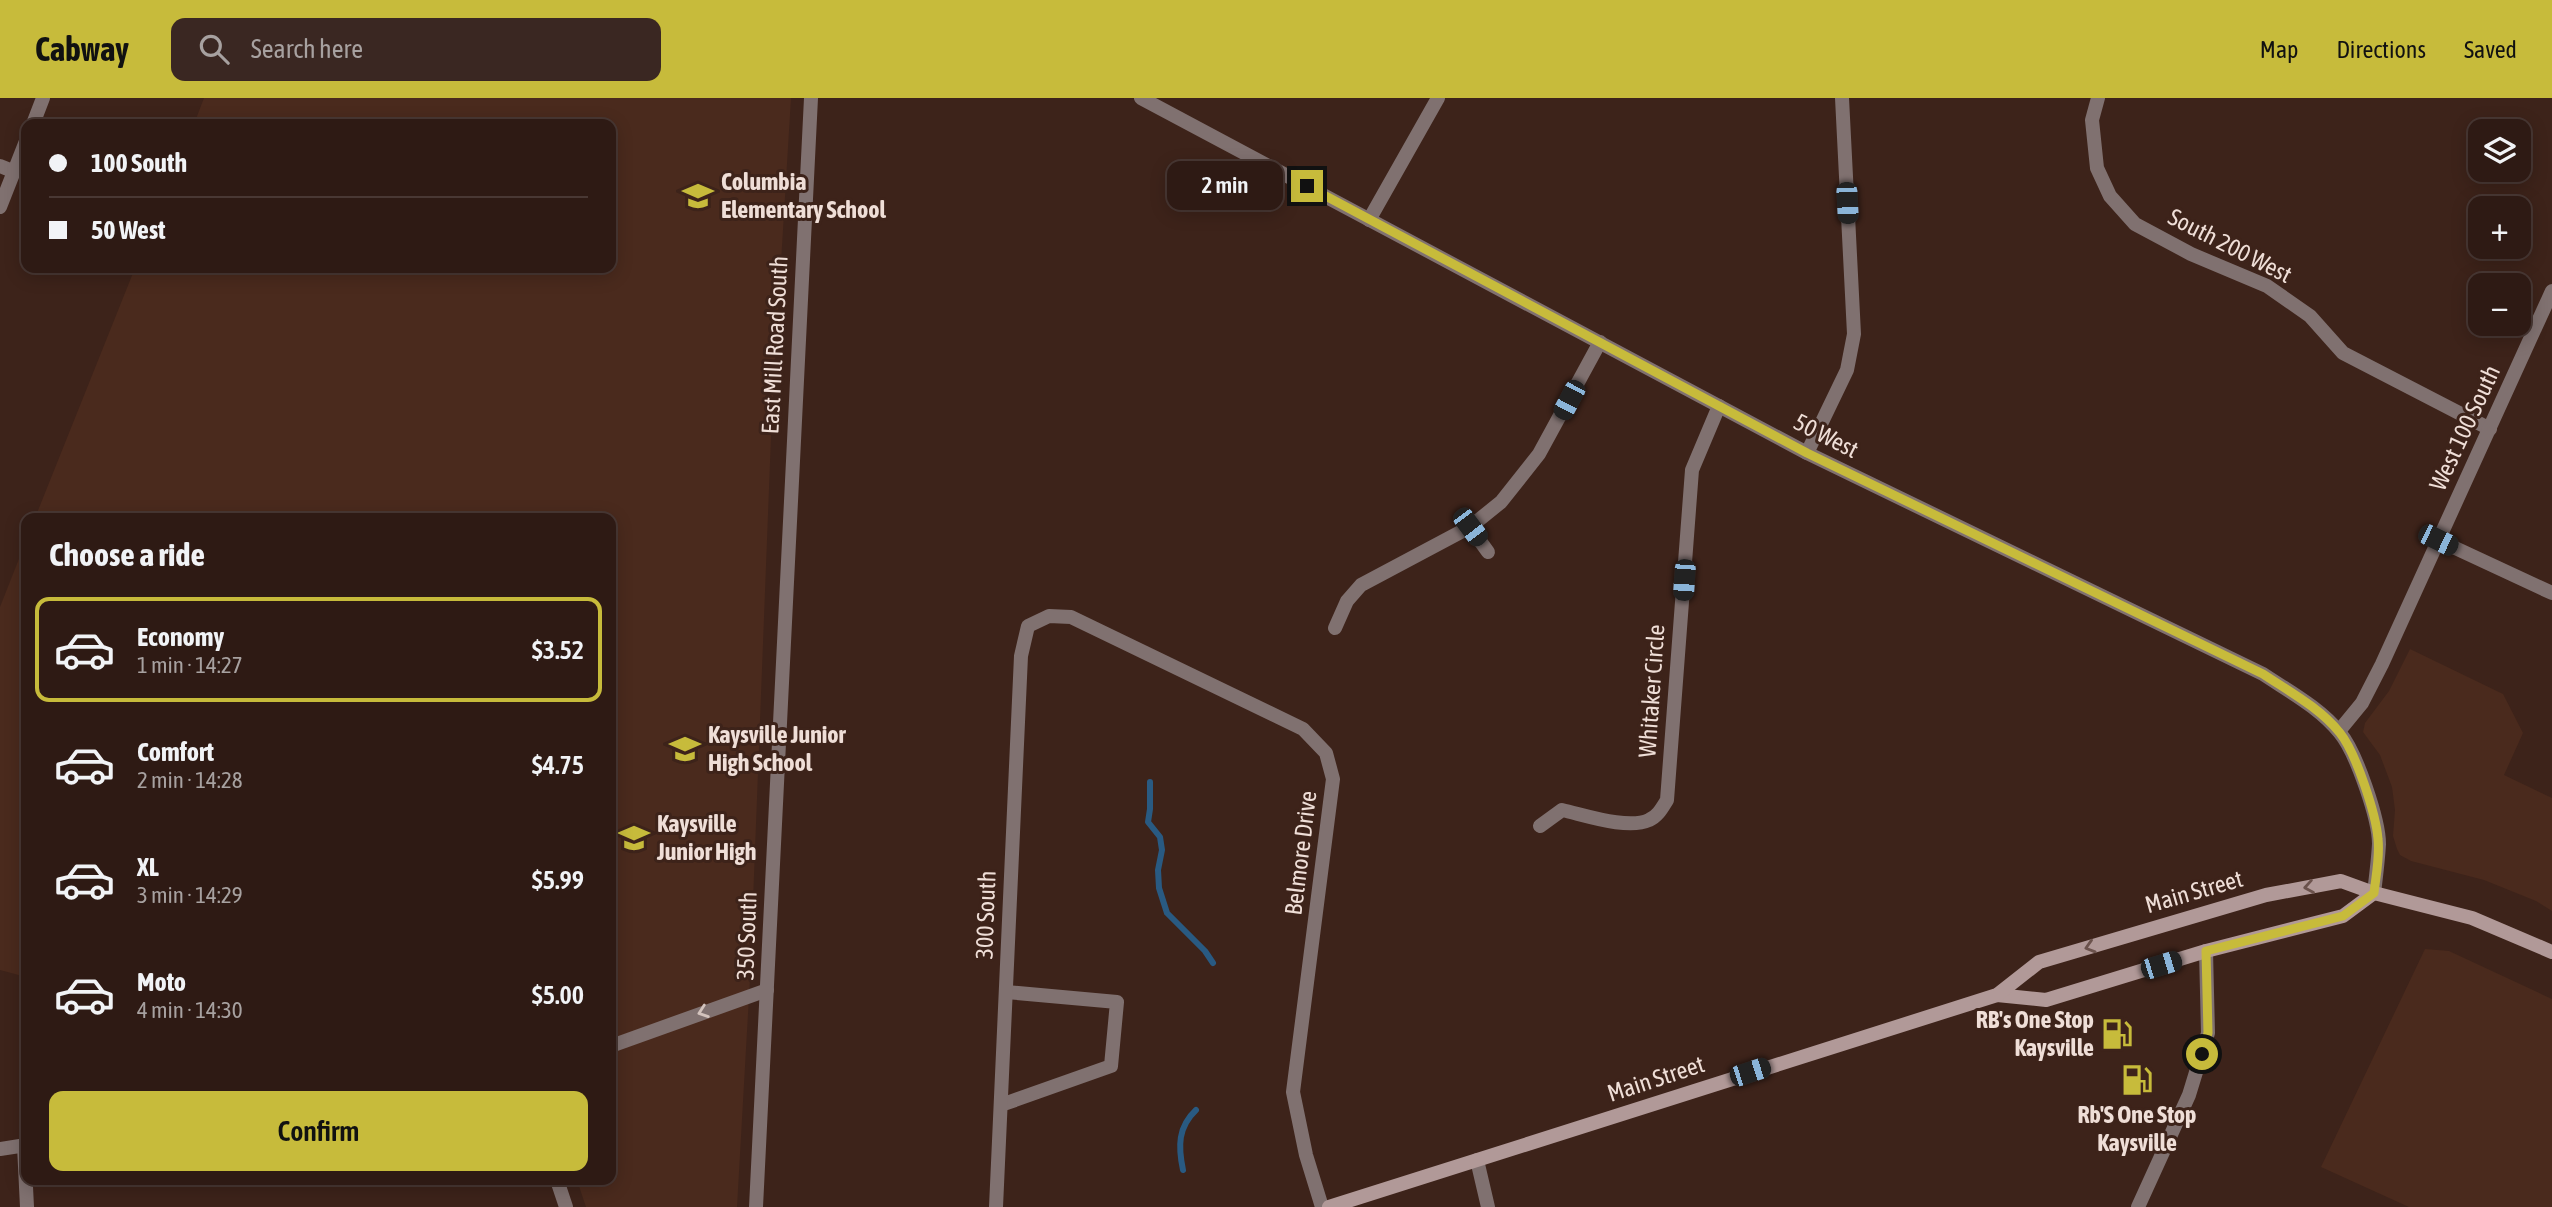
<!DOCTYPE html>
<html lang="en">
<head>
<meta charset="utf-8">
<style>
	body { margin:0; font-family:"Asap Condensed",sans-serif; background:#3a2722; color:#f1f3f6; height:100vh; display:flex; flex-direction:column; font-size:26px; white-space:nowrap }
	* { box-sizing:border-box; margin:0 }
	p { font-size:23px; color:#a7a1a0 }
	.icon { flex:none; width:38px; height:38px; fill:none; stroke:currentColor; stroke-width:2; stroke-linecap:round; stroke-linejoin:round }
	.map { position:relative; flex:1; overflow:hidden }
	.panel { position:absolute; left:21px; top:415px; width:595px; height:672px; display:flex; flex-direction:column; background:#2e1a14; border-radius:14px; box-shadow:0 4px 18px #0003,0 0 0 2px #493834 }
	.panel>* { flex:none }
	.hud { position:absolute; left:21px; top:21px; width:595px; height:154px; border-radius:14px; box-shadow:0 4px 18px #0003,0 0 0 2px #493834; display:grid; align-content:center; height:154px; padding:0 28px; background:#2e1a14 }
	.fabs { position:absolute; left:2468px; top:21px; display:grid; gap:14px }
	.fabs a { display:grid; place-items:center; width:63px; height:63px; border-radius:14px; background:#2e1a14; box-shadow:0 4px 18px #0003,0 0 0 2px #493834; font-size:35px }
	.end { position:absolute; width:32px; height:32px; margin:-16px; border:9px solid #c7bb3b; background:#111; box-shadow:0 0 0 4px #111 }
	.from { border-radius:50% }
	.bubble { position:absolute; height:49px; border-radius:14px; background:#2e1a14; box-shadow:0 4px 18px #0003,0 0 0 2px #493834; font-size:23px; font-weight:600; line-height:49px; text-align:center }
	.car { position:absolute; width:21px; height:42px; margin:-21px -10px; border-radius:9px; box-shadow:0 0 5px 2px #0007; background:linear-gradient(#222 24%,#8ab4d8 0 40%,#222 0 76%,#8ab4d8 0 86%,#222 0) }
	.hud b { display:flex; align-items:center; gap:24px; height:66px; font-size:26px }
	.hud b+b { border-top:2px solid #493834 }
	.hud i { width:18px; height:18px; background:#f1f3f6 }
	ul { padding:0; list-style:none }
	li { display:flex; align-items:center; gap:21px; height:105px; margin:0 14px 10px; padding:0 14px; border:4px solid transparent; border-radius:14px }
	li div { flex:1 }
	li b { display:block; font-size:26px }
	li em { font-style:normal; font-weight:600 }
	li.selected { border-color:#c7bb3b }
	li>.icon { width:63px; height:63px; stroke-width:1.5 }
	h2 { padding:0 28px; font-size:32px; line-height:84px }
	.action { display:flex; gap:14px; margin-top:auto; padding:14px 28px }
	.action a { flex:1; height:80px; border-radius:14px; background:#c7bb3b; color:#111; font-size:28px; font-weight:600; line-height:80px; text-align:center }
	header { display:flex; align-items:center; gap:42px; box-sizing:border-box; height:98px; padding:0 35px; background:#c7bb3b; color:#111 }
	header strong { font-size:33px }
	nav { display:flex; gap:38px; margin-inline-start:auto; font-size:24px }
	.search { width:490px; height:63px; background:#3a2722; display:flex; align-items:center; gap:18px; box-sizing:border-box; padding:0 24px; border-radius:14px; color:#a7a1a0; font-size:26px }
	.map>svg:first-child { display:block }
</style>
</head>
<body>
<header>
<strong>Cabway</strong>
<div class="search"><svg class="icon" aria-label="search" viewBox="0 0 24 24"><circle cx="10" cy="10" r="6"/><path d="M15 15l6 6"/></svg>Search here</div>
<nav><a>Map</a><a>Directions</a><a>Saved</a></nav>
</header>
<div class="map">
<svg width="2552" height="1109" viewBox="0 0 2552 1109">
	<rect width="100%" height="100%" fill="#3d231a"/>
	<g fill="#4a2a1d">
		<path d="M204 0H791L772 313 750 881 737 1109H586L577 1082H611V420H35L135 170H611V26H194Z"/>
		<path d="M26 443V879L0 872V509Z"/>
		<path d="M2410 551 2503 596 2523 635 2504 677 2552 700V813L2536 803 2484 782 2411 763 2400 757 2397 751 2393 738 2395 712 2392 689 2380 657 2363 634 2365 625 2389 593Z"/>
		<path d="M2425 851 2449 853 2552 901V1109H2409L2321 1069Z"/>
	</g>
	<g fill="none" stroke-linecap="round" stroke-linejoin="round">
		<g stroke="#295a82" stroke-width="6">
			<path d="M1150 684V711L1148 724 1160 739 1162 752 1158 772 1159 790 1167 815 1205 853 1213 865"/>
			<path d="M1183 1072C1178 1048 1178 1029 1196 1012"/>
		</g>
		<g stroke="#807170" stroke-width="14">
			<path d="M2098 0 2092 22 2097 70 2110 98 2135 126 2191 156 2267 188 2310 218 2343 255 2490 331"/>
			<path d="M33 26 43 0"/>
			<path d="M0 68 15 74"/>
			<path d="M0 109 26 43"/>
			<path d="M1369 122 1438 0"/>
			<path d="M1807 355 1847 272 1854 236 1842 0"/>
			<path d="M1470 429 1488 454"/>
			<path d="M2438 442 2552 495"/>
			<path d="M1335 530 1347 503 1361 487 1470 429 1501 404 1539 356 1600 244"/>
			<path d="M2339 633 2362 605 2382 566 2552 193"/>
			<path d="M1540 728 1562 712C1585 717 1628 732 1649 722 1658 718 1662 710 1667 702L1692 372 1719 308"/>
			<path d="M611 948 767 892"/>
			<path d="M1001 1007 1111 968 1117 904 1006 894"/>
			<path d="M24 1048 27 1109"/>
			<path d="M0 1051 26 1047"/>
			<path d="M1477 1062 1488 1109"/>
			<path d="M557 1082 566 1109"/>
			<path d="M756 1109 811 0"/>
			<path d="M996 1109 1021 558 1028 528 1049 518 1071 519 1303 631 1326 655 1333 681 1293 994 1306 1057 1322 1109"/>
			<path d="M2138 1109 2189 997 2208 935 2206 853"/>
		</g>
		<path stroke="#807170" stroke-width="14" d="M1141 0 1807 355 2263 576C2290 594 2320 610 2340 635 2356 654 2379 721 2379 746 2378 763 2376 779 2374 795"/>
		<g stroke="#b19998" stroke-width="14">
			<path d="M1997 897 2046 902 2206 853 2343 818 2374 795"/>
			<path d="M1329 1109 1997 897 2039 864 2266 797 2341 783 2374 795 2472 820 2552 854"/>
		</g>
	</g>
	<defs><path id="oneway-chevron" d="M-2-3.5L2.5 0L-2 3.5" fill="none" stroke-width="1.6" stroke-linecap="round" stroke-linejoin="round" transform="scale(1.75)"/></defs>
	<g stroke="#6b524c">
		<use href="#oneway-chevron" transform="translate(2309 789) rotate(170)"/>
		<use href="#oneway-chevron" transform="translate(2090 849) rotate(163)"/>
	</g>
	<use stroke="#d3c3bd" href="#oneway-chevron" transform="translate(703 914) rotate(161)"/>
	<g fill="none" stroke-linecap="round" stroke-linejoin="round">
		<path stroke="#c7bb3b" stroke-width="9" d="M1307 88 1807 355 2263 576C2290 594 2320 610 2340 635 2356 655 2376 716 2378 741 2380 759 2376 777 2374 795L2343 818 2206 853 2208 935 2202 956"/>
	</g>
	<defs>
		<symbol id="school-bare" viewBox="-9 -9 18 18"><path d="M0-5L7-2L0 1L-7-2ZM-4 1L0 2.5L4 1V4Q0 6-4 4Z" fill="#c7bb3b" stroke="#3d231a" stroke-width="2.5" paint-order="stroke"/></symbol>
		<symbol id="fuel-bare" viewBox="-9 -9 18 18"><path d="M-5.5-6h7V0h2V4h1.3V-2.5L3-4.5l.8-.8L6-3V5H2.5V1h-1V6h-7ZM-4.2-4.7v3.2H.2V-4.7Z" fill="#c7bb3b" stroke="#3d231a" stroke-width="2.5" paint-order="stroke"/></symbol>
	</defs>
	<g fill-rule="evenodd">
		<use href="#school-bare" x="676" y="76" width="44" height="44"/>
		<use href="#school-bare" x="663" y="629" width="44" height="44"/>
		<use href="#school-bare" x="612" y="718" width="44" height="44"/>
		<use href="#fuel-bare" x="2095" y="914" width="44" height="44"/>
		<use href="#fuel-bare" x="2115" y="960" width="44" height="44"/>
	</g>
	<g text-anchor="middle" stroke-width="6" stroke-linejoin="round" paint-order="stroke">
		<g font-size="24" font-weight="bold" fill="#efded7" stroke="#3d231a" text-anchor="start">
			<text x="721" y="92">Columbia<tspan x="721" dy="28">Elementary School</tspan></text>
			<text x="708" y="645">Kaysville Junior<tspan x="708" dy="28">High School</tspan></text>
			<text x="657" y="734">Kaysville<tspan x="657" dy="28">Junior High</tspan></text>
			<text x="2094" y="930" text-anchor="end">RB's One Stop<tspan x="2094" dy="28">Kaysville</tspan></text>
			<text x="2137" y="1025" text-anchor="middle">Rb'S One Stop<tspan x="2137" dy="28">Kaysville</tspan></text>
		</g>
		<g font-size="24" fill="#efded7" stroke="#3d231a">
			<text transform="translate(2230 148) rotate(27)" y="8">South 200 West</text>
			<text transform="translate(775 247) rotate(-87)" y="8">East Mill Road South</text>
			<text transform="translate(2465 330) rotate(-65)" y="8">West 100 South</text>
			<text transform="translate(1826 338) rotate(27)" y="8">50 West</text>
			<text transform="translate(1652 593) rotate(-86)" y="8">Whitaker Circle</text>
			<text transform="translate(1301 755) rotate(-83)" y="8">Belmore Drive</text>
			<text transform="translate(2194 794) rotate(-16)" y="8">Main Street</text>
			<text transform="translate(986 817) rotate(-88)" y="8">300 South</text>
			<text transform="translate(747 838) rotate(-88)" y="8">350 South</text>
			<text transform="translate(1656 981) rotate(-18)" y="8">Main Street</text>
		</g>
	</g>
</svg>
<div class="fabs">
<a><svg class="icon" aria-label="layers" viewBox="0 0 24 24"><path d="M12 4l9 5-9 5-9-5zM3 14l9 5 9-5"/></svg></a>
<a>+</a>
<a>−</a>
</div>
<i class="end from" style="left:2202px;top:956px"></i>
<i class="end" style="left:1307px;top:88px"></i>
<div class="bubble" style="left:1167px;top:63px;width:116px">2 min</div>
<i class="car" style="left:1847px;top:105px;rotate:177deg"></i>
<i class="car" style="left:1569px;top:302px;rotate:208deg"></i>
<i class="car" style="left:1470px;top:429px;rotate:143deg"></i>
<i class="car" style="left:2438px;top:442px;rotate:116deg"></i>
<i class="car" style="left:1684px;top:482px;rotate:184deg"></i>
<i class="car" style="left:2161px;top:867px;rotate:73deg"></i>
<i class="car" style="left:1750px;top:974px;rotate:72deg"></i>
<div class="hud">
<b><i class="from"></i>100 South</b>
<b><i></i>50 West</b>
</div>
<section class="panel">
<h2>Choose a ride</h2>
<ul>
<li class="selected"><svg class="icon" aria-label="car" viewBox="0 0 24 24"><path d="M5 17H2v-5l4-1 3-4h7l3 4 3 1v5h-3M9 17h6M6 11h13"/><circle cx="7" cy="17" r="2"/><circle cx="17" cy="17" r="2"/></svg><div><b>Economy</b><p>1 min · 14:27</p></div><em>$3.52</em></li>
<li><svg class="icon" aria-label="car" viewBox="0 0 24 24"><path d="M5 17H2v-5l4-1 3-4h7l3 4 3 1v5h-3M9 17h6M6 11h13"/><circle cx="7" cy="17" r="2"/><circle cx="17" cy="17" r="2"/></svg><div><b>Comfort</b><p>2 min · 14:28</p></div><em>$4.75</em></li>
<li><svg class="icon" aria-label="car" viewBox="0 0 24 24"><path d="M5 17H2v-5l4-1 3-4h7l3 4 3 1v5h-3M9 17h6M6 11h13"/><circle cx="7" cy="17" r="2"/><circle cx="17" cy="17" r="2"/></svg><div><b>XL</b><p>3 min · 14:29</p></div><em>$5.99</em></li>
<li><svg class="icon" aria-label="car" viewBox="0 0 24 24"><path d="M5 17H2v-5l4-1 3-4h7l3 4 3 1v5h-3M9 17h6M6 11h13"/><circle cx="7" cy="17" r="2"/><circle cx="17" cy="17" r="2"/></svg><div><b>Moto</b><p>4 min · 14:30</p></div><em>$5.00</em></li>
</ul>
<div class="action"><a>Confirm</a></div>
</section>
</div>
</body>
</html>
